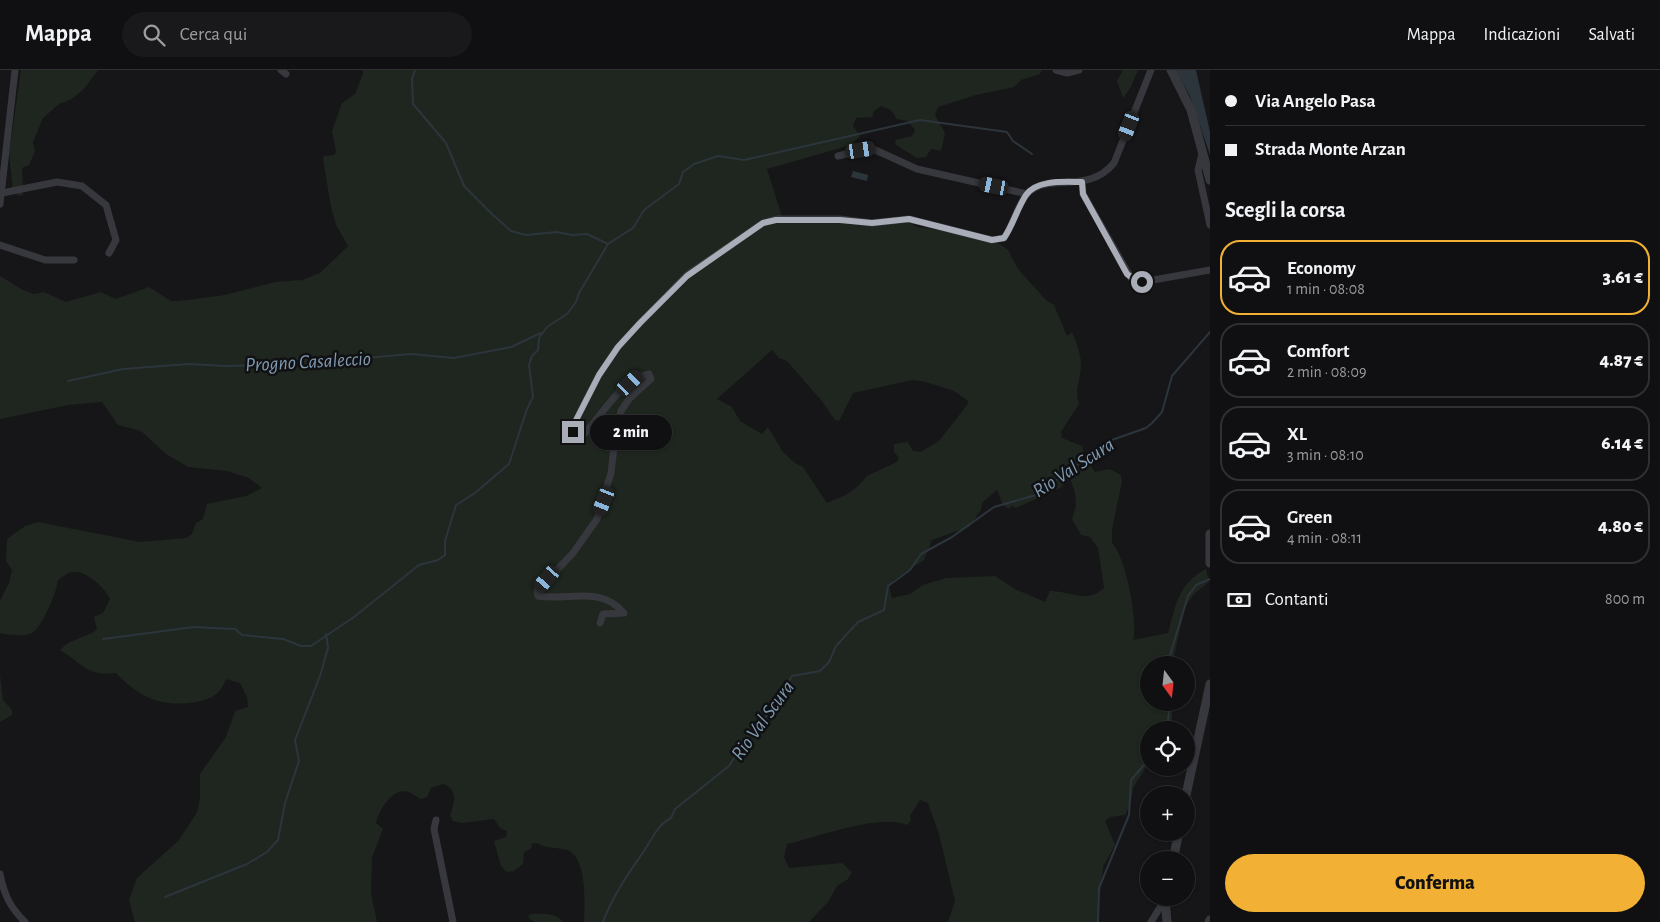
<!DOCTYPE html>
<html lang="it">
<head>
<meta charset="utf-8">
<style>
	body { margin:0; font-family:"Alegreya Sans",sans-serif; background:#19191b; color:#f1f3f6; height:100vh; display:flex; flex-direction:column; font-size:19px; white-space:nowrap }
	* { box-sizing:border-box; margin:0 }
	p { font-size:16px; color:#9c9d9f }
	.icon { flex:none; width:28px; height:28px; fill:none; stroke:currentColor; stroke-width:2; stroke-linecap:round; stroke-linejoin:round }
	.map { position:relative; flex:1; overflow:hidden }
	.sheet { display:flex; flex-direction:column; background:#101012; width:450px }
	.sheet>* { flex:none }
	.banner { display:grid; align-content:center; height:110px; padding:0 15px; background:#101012 }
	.needle { width:32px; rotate:165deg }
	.controls { position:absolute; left:1140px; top:586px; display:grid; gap:10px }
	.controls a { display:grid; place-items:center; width:55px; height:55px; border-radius:50%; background:#101012; box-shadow:0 1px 4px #0004,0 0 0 1px #303032; font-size:25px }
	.end { position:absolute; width:22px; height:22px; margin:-11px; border:6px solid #a8adb8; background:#111; box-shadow:0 0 0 2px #111 }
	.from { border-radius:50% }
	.bubble { position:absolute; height:35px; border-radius:18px; background:#101012; box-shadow:0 1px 4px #0004,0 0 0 1px #303032; font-size:16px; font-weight:800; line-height:35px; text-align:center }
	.car { position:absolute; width:15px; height:30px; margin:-15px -8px; border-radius:6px; box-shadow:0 0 4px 1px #0007; background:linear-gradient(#222 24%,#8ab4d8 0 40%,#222 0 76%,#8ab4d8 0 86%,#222 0) }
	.banner b { display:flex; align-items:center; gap:18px; height:48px; font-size:19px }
	.banner b+b { border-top:1px solid #303032 }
	.banner i { width:12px; height:12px; background:#f1f3f6 }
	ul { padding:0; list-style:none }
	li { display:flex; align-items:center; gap:15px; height:75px; margin:0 10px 8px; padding:0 5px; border:2px solid #303032; border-radius:20px }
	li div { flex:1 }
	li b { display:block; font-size:19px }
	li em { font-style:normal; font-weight:800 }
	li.current { border-color:#f2b134 }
	li>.icon { width:45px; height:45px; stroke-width:1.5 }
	h2 { padding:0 15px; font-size:22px; line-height:60px }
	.pay { display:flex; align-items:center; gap:12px; height:55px; padding:0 15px; font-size:19px }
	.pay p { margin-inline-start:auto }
	.action { display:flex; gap:10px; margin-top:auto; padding:10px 15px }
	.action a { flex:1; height:58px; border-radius:30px; background:#f2b134; color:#111; font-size:20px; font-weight:800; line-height:58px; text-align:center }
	header { display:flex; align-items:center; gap:30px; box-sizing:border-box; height:70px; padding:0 25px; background:#101012; border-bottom:1px solid #303032 }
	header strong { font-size:24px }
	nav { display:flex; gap:28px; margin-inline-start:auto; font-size:18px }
	.search { width:350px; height:45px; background:#19191b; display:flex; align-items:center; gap:12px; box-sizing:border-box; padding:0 18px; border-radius:28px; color:#9c9d9f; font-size:19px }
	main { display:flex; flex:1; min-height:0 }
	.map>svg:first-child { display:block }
</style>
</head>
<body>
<header>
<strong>Mappa</strong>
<div class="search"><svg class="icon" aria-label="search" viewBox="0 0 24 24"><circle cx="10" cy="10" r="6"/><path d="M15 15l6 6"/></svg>Cerca qui</div>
<nav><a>Mappa</a><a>Indicazioni</a><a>Salvati</a></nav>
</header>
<main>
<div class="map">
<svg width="1210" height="852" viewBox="0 0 1210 852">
	<rect width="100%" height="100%" fill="#161618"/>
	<g fill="#1e261f" fill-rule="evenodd">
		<path d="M21 0H98L83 20 70 30 59 34 43 48 33 72 35 81 29 95 22 98 23 125 19 126 13 121 9 84Z"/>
		<path d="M363 0H1042L1040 4 1021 10 1014 17 976 25 938 37 935 45 945 63 941 81 931 79 926 87 917 88 896 75 895 70 912 66 915 60 908 51 897 49 891 40 881 36 874 41 872 47 856 48 853 56 860 66 851 75 767 99 783 150 906 151 917 157 954 162 1000 174 1008 180 1018 199 1046 230 1054 235 1067 266 1072 262C1076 272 1081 284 1081 294 1081 309 1074 319 1079 334L1061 362 1062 368 1082 376 1085 388 1095 402 1110 399 1121 405 1122 412 1112 459V473C1125 485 1139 553 1133 570L1168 563C1176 534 1178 514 1206 499L1209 512 1194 524 1185 537 1172 595H1149V632L1173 633 1171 660H1149V692L1133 718 1131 733 1125 745 1110 747 1105 751 1115 775 1103 797 1097 852H948L955 831 939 764 928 733 920 730 910 746 911 751 907 755C881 743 817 767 787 774L784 787 789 798 842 793 852 802 848 809 837 816 828 832 809 852H584C585 834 587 787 567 780 556 777 547 779 537 773L531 774 532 778 524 782 523 794 514 801 507 802 501 796 494 771 506 767 507 761 500 758 494 749 462 753 453 751 450 746C454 733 459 720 443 714L431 718 427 727 421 729C417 727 412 723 408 722 392 717 379 741 376 753L383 759 372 787 371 823 377 852H135L129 830 137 808 178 771 187 758 197 742 200 728V704L226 667 235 641 248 637 247 627 240 613 226 609C220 625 212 629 195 632 161 638 139 627 116 603 87 607 82 593 60 580 70 569 84 568 97 560L94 547 103 543 110 529C106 519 86 500 73 502 68 502 62 507 58 510 57 522 42 557 32 563 25 567 8 565 0 563V531L9 513 12 500 6 491 7 469 25 456 38 452 140 472 186 468 192 464 196 453 203 449 207 434 246 426 262 418 249 408 227 401 188 397 166 384 141 361 118 355 102 332 68 335 0 349V206L23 220 34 224 44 222 66 232 101 222 116 229 149 217 171 231H179L225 225 275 212 302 210 320 203 348 176 336 155 331 137 323 89 324 86 334 85 336 82 332 61 342 33 355 24 363 4ZM772 280 779 288 787 291 821 330 835 350 839 351 853 323 912 310 926 312 954 321 968 331 967 335 939 371 921 382 913 381 908 372 894 374V382L899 388 897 392 867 406 857 417 846 425 827 433 803 397 795 393 783 382 768 357 762 364 740 351 732 337 717 329ZM1070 408 1075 423 1076 436 1072 449 1081 465 1090 467 1098 478 1104 518C1087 534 1070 521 1050 521L1045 532 1015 519 995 506 946 508 923 515 910 524 892 528 889 516 895 509 924 490 932 470 969 457 981 440 982 433 997 420 1003 435 1009 439 1012 436 1016 438 1060 418Z"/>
		<path d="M1123 0H1138L1131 17 1123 28 1117 11Z"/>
		<path d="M0 605 3 630 12 640V645L0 652Z"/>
		<path d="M530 844C541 844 556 842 563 852H534L528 847Z"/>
	</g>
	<g fill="#2c353c">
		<path d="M1175 0H1196L1210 62V85L1190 26Z"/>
		<path d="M853 101 868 105 867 111 851 107Z"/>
	</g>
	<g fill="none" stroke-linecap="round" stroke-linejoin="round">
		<g stroke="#2c353c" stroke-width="2">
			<path d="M415 0 412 9 413 34 446 73 464 116 493 145 511 161 526 165 557 162 572 165 587 164 608 174"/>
			<path d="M68 311 123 299 189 294 225 296 265 295 294 289 342 290 411 284 454 288 511 277 541 263"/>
			<path d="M103 569 194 557 213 558 235 559 242 565 283 569 301 576H311L354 547 419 495 438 490 445 485V471L456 435 475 423 509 394 527 339 533 327 529 295 532 286 538 280 539 268 547 257 567 244 576 232 579 223 608 174 633 158 644 140 679 114 683 102 694 94 718 86 744 90 920 50 1007 62 1013 71 1032 84"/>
			<path d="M1167 595 1188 526 1196 515 1210 509"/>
			<path d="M1167 660 1170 632"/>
			<path d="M165 827 247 794 267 782 278 770 285 733 299 691 295 670 320 606 328 578 326 564"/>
			<path d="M603 852C613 825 628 804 644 781 653 768 657 755 671 748L675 739 729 696 753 658 769 644 792 606 820 601 829 592 836 576 858 552 884 540 888 516 910 500 921 484 952 467 994 437 1036 425 1109 371 1146 358 1152 353 1162 342 1172 306 1210 262"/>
			<path d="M1098 852 1099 818 1129 745 1131 710 1149 689"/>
		</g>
		<g stroke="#37383d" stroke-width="7">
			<path d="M281 0 286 4"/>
			<path d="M1056 0 1067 3 1079 0"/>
			<path d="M1202 84 1198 100 1210 155"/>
			<path d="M838 86 871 78 917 99 1027 124"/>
			<path d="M1082 112 1083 124 1131 208 1142 212 1210 200"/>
			<path d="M2 123 57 112 82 116 106 135 116 170 109 183"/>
			<path d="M0 134 15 0"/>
			<path d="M0 175 45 190H74"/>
			<path d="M600 553 603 544 624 543C599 515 570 531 538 526L537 521 573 483 597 449 611 403 616 359 621 341 629 329 651 309 649 304C619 310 602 347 581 367L570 362 599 305 618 277 640 253 687 205 763 153 776 149H840L872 153 909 149 992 170 1004 168C1013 155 1018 134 1027 124 1048 101 1087 126 1114 93L1151 0"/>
			<path d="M436 750 434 759 453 852"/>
			<path d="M0 804C4 825 10 837 25 852"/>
			<path d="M1151 852 1164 831"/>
		</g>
		<g stroke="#37383d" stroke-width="9">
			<path d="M1171 0 1191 40 1210 110"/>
			<path d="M1210 464V493"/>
			<path d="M1186 725 1210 614"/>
			<path d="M1173 790 1179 762"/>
			<path d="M1165 828 1167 852"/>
			<path d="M1209 852 1210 850"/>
		</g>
	</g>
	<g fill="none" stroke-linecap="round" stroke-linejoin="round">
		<path stroke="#a8adb8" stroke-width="6" d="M573 362H570L599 305 618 277 640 253 687 206 763 153 776 150H840L872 153 909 149 992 170 1004 168C1013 155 1017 139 1026 125 1037 109 1066 112 1082 112L1083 124 1127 204 1135 210 1142 212"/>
	</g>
	<g text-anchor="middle" stroke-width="5" stroke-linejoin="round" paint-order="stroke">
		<g font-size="20" font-style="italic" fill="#7f9bb3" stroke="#111113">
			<text transform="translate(308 291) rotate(-3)" y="7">Progno Casaleccio</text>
			<text transform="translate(1073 397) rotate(-33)" y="7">Rio Val Scura</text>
			<text transform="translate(762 650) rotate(-54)" y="7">Rio Val Scura</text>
		</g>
	</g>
</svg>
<div class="controls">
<a><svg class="needle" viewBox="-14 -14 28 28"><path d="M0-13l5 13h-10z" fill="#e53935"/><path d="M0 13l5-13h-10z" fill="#9c9d9f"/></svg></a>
<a><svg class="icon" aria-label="locate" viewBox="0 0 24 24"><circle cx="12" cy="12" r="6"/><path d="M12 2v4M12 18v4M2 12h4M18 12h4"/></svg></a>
<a>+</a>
<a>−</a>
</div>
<i class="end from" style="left:1142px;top:212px"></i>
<i class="end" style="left:573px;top:362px"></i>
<div class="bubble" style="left:590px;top:345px;width:82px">2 min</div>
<i class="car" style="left:1129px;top:56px;rotate:201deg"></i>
<i class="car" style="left:861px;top:80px;rotate:81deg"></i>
<i class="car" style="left:994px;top:116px;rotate:282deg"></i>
<i class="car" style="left:630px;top:313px;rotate:47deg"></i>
<i class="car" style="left:604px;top:431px;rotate:202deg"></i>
<i class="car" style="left:547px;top:509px;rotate:221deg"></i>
</div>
<section class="sheet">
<div class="banner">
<b><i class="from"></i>Via Angelo Pasa</b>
<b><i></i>Strada Monte Arzan</b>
</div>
<h2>Scegli la corsa</h2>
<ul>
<li class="current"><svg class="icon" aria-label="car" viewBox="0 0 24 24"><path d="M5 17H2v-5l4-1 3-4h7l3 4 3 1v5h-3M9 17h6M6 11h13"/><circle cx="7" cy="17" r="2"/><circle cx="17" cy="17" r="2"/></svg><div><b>Economy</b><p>1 min · 08:08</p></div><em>3.61 €</em></li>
<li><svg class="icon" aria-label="car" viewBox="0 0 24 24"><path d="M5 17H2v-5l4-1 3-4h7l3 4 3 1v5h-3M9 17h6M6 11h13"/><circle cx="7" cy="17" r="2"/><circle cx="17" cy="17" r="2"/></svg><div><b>Comfort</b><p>2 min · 08:09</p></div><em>4.87 €</em></li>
<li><svg class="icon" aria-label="car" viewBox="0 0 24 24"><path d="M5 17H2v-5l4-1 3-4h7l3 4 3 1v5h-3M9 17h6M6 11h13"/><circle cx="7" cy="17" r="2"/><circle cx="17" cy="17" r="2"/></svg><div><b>XL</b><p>3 min · 08:10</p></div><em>6.14 €</em></li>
<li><svg class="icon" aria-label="car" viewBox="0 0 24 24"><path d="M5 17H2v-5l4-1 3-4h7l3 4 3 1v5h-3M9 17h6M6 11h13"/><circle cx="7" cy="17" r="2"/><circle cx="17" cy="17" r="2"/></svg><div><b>Green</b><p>4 min · 08:11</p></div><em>4.80 €</em></li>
</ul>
<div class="pay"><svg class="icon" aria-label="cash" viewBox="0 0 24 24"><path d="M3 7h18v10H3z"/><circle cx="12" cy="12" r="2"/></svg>Contanti<p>800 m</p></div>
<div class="action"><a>Conferma</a></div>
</section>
</main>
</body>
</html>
